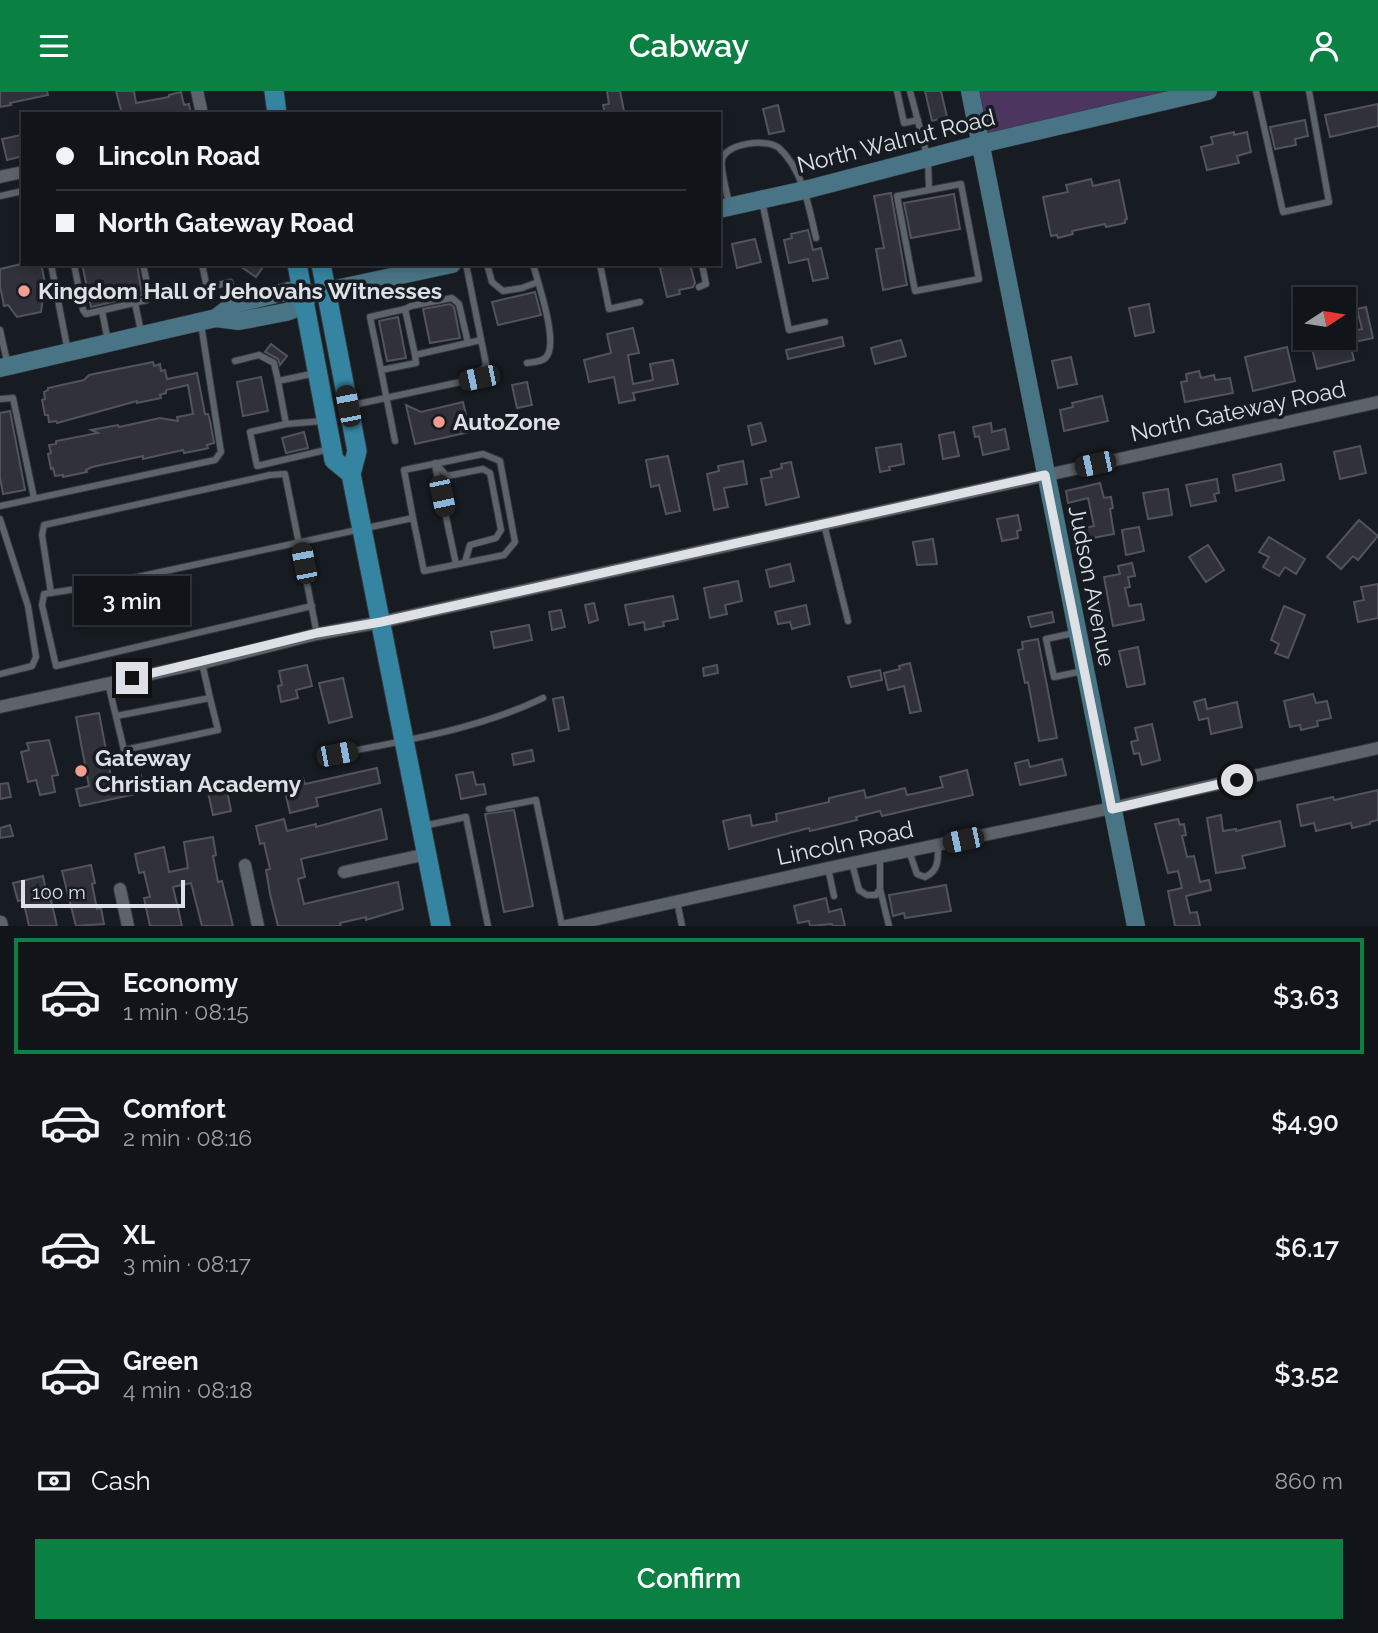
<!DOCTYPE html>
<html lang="en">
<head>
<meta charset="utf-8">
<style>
	body { margin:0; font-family:Raleway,sans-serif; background:#1a1e23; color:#f1f3f6; height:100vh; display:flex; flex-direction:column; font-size:26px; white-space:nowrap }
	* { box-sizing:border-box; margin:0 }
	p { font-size:23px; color:#9c9fa2 }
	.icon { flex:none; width:38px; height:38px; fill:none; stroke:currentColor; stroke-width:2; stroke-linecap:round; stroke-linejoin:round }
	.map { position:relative; height:835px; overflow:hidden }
	.details { display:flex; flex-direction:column; background:#11151a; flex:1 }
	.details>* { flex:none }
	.guide { position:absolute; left:21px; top:21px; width:700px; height:154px; border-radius:0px; box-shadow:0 4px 10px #0003,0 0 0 2px #303439; display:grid; align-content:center; height:154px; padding:0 35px; background:#11151a }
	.needle { width:46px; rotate:78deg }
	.controls { position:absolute; left:1293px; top:196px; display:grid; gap:14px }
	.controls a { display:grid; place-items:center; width:63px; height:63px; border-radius:0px; background:#11151a; box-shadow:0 4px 10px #0003,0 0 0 2px #303439; font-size:35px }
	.scale { position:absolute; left:21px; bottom:18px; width:164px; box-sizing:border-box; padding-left:7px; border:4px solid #dde0e5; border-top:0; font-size:19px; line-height:24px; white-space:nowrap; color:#dde0e5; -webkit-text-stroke:5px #171c22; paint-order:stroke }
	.end { position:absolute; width:32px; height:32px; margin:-16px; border:9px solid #dde0e5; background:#111; box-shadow:0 0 0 4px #111 }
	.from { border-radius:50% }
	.bubble { position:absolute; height:49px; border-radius:0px; background:#11151a; box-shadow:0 4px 10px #0003,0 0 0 2px #303439; font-size:23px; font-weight:600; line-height:49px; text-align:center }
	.car { position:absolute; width:21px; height:42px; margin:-21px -10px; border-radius:9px; box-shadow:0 0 5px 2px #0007; background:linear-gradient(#222 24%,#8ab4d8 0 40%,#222 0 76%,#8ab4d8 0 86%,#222 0) }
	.guide b { display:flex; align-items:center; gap:24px; height:66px; font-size:26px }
	.guide b+b { border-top:2px solid #303439 }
	.guide i { width:18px; height:18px; background:#f1f3f6 }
	ul { padding:12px 0 0; list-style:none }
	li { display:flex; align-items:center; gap:21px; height:116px; margin:0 14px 10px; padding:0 21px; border:4px solid transparent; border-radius:0px }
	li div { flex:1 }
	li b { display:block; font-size:26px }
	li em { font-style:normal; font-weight:600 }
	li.selected { border-color:#0b8043 }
	li>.icon { width:63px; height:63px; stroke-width:1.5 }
	.pay { display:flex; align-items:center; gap:18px; height:77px; padding:0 35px; font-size:26px }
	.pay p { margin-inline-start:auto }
	.action { display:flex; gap:14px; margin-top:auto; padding:14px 35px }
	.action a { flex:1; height:80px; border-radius:0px; background:#0b8043; color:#fff; font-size:28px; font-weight:600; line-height:80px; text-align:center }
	header { display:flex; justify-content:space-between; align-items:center; height:91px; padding:0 35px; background:#0b8043; color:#fff; font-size:32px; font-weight:600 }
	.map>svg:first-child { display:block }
</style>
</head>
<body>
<header><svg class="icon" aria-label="menu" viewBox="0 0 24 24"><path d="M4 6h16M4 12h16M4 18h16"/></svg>Cabway<svg class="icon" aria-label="person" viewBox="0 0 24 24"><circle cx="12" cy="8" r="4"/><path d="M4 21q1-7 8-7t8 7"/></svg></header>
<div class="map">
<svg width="1378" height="835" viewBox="0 0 1378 835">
	<rect width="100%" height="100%" fill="#171c22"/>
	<path fill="#4c3660" d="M970 0H1211L981 53Z"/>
	<g fill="#303139" stroke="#52535c" stroke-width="2">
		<path d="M0 0H47L48 4 10 12 11 14 0 16Z"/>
		<path d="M116 0H134L136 12 169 6V4L181 1 184 14 189 13 191 23H122Z"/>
		<path d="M607 0H620L624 20 605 23 603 14 609 13Z"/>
		<path d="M925 0H941L947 26 932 30Z"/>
		<path d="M1378 13V35L1330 46 1325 24Z"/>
		<path d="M778 14 784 40 769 43 763 18Z"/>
		<path d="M1305 29 1308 45 1295 48 1296 54 1275 58 1270 36Z"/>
		<path d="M1234 41V44L1247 41 1251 61 1237 65 1239 72 1207 79 1201 56 1213 53 1211 46Z"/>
		<path d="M21 44 23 65 7 69 2 48Z"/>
		<path d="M1091 88 1093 95 1119 89 1127 128 1125 129V132L1106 136 1105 133 1072 140 1073 143 1058 147 1057 144 1051 145 1043 106 1068 101 1066 94Z"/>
		<path d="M891 102 907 194 883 199 876 158 884 157 874 105Z"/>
		<path d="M954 103 960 138 911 147 904 112Z"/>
		<path d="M808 139 813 159 821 157 828 187 813 190 808 168 789 172 784 149 792 147 791 143Z"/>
		<path d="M755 148 761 171 737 177 732 153Z"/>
		<path d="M21 173H41L48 205 43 206 41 221 17 226 8 214 4 215 0 195V178Z"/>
		<path d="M82 173H137L142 204 91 216Z"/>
		<path d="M237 173H265L256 186Z"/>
		<path d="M678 173H690L695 192 693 196 679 199 680 203 667 206 660 177Z"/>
		<path d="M535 201 541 224 498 234 492 211Z"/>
		<path d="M450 213 454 216 460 247 430 252 423 218Z"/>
		<path d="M1149 213 1154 241 1135 245 1129 217Z"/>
		<path d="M1366 216 1373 247 1350 252 1354 269 1317 278 1310 249 1344 247V242L1362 238 1357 218Z"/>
		<path d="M398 226 406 267 387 270 379 230Z"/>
		<path d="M633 237 639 262 628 264 633 293 653 289 650 273 673 269 678 293 633 302 635 309 619 312 614 286 589 291 584 269 611 262 607 243Z"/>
		<path d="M842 246 844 255 788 268 786 259Z"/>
		<path d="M901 249 906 265 875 273 871 257Z"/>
		<path d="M271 253 287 265 280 274 278 268 265 261Z"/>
		<path d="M1287 256 1295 290 1253 300 1245 266Z"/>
		<path d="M1071 266 1077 293 1058 297 1052 270Z"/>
		<path d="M153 271 154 275 160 273 161 280 165 279 167 288 197 282 205 323H208L210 330 214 352 207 354 208 357 205 358 184 362 183 359 143 368V365L92 376 86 379 87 381 63 386V384L55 385 53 377 51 378 48 363 51 362 49 354 56 353V350L98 342 91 339 118 334 119 336 160 327 178 330 177 326 193 323 188 294 166 299V302L160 304 161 307 137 312V310L57 332 56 330 49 331 48 324H45L42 309 45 308 44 301 48 299V297L84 289 89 284Z"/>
		<path d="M1199 280 1201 287 1214 284 1215 289 1230 287 1233 302 1185 311 1181 291 1187 290 1186 283Z"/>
		<path d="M261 286 268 320 243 325 237 291Z"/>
		<path d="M527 291 532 314 517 317 512 294Z"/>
		<path d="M1102 305 1108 330 1064 340 1060 319 1073 316 1072 312Z"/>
		<path d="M463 311 470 341 415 353 406 314 421 321Z"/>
		<path d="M10 320 25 399 3 403 0 386V322Z"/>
		<path d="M761 332 766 350 752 354 748 335Z"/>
		<path d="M991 332 992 341 1005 338 1009 358 983 364 979 345 975 346 973 336Z"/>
		<path d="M304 341 308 357 286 362 282 347Z"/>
		<path d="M954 341 959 365 943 368 939 344Z"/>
		<path d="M901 353 904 373 889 376 890 379 880 381 876 357Z"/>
		<path d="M1360 355 1366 382 1340 388 1334 361Z"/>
		<path d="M668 365 680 420 666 423 659 394 651 396 646 369Z"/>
		<path d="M743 370 747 393 724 397 728 416 714 419 707 383 719 380 718 375Z"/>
		<path d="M791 371 799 406 766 414 761 388 772 386 770 380 782 377 781 373Z"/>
		<path d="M1281 373 1284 389 1236 400 1233 384Z"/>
		<path d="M1217 388 1219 402 1214 403 1216 410 1191 415 1186 394Z"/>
		<path d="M1100 392 1104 407 1111 406 1113 417 1110 418 1114 443 1087 448 1085 437 1094 435 1088 407 1068 412 1066 400Z"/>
		<path d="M1168 398 1172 424 1148 428 1143 402Z"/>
		<path d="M1018 424 1021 439 1017 440 1018 447 1002 450 997 428Z"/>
		<path d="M1359 429 1378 445 1358 469 1353 465 1341 478 1327 466Z"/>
		<path d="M1139 436 1144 460 1126 464 1122 439Z"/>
		<path d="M1269 446 1305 468 1296 483 1285 476 1279 485 1263 476 1269 466 1259 461Z"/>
		<path d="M933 448 937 473 917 474 913 451Z"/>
		<path d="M1208 454 1224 479 1206 491 1189 466Z"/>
		<path d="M1132 472 1135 485 1128 486 1130 496 1125 497 1129 515 1141 513 1144 529 1113 535 1104 486 1120 483 1118 475Z"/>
		<path d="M790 473 794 490 770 496 766 479Z"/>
		<path d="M738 490 742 510 725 514 727 523 710 527 704 497Z"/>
		<path d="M1378 493V527L1358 531 1354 511 1364 509 1361 496Z"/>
		<path d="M673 505 678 528 663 531 664 535 645 539 644 531 629 534 625 514Z"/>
		<path d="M594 512 598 529 589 532 585 514Z"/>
		<path d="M806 514 810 533 792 538 790 531 778 533 775 521Z"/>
		<path d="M1284 515 1305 524 1288 567 1275 562 1279 553 1271 549Z"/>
		<path d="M561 519 565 536 552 539 549 521Z"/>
		<path d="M1052 521 1054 531 1031 536 1028 526Z"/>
		<path d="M529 534 532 549 494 557 491 541Z"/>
		<path d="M1038 548 1057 647 1039 650 1028 591 1025 592 1018 559 1023 558 1022 551Z"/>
		<path d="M1138 556 1145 593 1127 596 1119 560Z"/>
		<path d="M910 572 921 620 910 622 904 595 888 599 884 582 900 578 899 575Z"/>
		<path d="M307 574 312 595 296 599 298 607 281 611 278 595 282 594 279 580Z"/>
		<path d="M717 574 718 582 704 585 703 577Z"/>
		<path d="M880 579 882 589 851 596 848 586Z"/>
		<path d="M343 587 352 626 329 632 319 592Z"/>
		<path d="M1313 603 1316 612 1327 610 1331 627 1317 630 1318 635 1301 639 1300 634 1290 636 1284 610Z"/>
		<path d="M563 606 569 638 559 640 553 608Z"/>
		<path d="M1205 608 1207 618 1237 611 1242 636 1211 643 1208 627 1199 629 1194 611Z"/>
		<path d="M99 622 112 691 141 684 145 701 80 715 76 698 89 695 76 626Z"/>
		<path d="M1152 633 1160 669 1142 674 1139 662 1134 663 1131 651 1138 649 1135 637Z"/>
		<path d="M49 649 58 684 52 685 55 701 40 704 36 689 28 691 21 661 29 659 27 652Z"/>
		<path d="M532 659 534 670 514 674 512 663Z"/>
		<path d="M1062 668 1066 684 1020 694 1015 672 1028 669 1030 676Z"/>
		<path d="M377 677 380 692 316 707 318 715 290 722 283 691 303 687 305 693Z"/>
		<path d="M967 679 973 704 882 725 880 720 856 726 857 729 810 740 809 737 729 758 723 730 750 724 752 735 777 730 776 723 829 711V707L864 699 866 707 905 697 907 704 917 702 943 696 940 686Z"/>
		<path d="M473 681 476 694 484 693 486 703 461 708 456 684Z"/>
		<path d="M225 689 231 720 213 724 206 692Z"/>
		<path d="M8 692 11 706 0 708V693Z"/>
		<path d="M1378 699V729L1370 731V733L1352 737 1351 732 1316 740 1314 732 1301 735 1297 714 1333 706 1334 709Z"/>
		<path d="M381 718 387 748 301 768 305 786 298 788 304 813 398 791 403 818 366 829V826L340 832 341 835H278L270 803 266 779 270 778 264 752 260 753 256 735 284 728 287 740 316 733V736Z"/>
		<path d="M514 719 533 815 504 821 485 723Z"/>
		<path d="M1221 724 1223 740 1236 738V740L1280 730 1285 755 1242 765 1245 777 1216 782 1207 727Z"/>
		<path d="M1178 728 1180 734 1184 733 1186 744 1182 745 1187 766 1194 765 1200 791 1209 789 1211 799 1186 805 1190 822 1197 821 1200 835H1175L1168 800 1182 797 1178 780 1168 782 1155 733Z"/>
		<path d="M10 734 13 745 0 747V737Z"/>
		<path d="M213 746 216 764 213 765 218 791 222 790 233 835H202L191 792 173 796 182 835H150L144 807 150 806 144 781 139 782 135 763 164 756 169 781 188 777 184 751Z"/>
		<path d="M91 774 95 792 92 793 97 818 101 817 104 833 76 835 62 780Z"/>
		<path d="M43 785 48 809H51L57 835H29L23 809 18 810 13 792Z"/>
		<path d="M946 794 951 820 905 827 904 822 893 825 889 804Z"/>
		<path d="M826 807 829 821 841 818 845 835H833L832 833 810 835 809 830 798 832 794 815Z"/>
	</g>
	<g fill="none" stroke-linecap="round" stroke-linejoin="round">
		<defs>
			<g id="lane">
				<path d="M897 0 904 32 918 29"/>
				<path d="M910 0 928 68 929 99 961 93 979 188 915 200 897 105 929 99"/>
				<path d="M1256 0 1283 121 1329 111 1309 0"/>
				<path d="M0 105 23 100"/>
				<path d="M762 110 789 239 825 231"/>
				<path d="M729 112C727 102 720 78 722 69 725 52 767 47 779 57 803 79 809 116 816 147"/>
				<path d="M51 173 68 261"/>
				<path d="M74 173 83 219 86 223 147 209 149 202 143 173"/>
				<path d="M202 173 207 197 230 191 233 210"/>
				<path d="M487 173 492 191 503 200 522 197 538 191"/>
				<path d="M600 173 609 218 640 211"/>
				<path d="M699 196 706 193 702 173"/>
				<path d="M135 212 141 241"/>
				<path d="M405 218 411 215 452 207 459 213 468 252"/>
				<path d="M102 220 108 250"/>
				<path d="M0 239 8 275"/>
				<path d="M415 264 405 218 370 226 381 279 416 272 415 264 481 249"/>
				<path d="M235 270 259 264 274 272 278 290 316 282"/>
				<path d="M527 272C534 271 543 271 547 265 558 249 538 192 533 173"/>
				<path d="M381 279 395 350"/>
				<path d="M278 290 286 333 250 341 257 375 330 358"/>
				<path d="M0 308 13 307 34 407"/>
				<path d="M353 314 479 287 486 273 466 173"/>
				<path d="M286 333 323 330"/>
				<path d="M435 372 447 385 483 378 490 382 501 439 496 447 470 454 465 471"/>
				<path d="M435 374 456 473"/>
				<path d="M0 415 215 369 221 361 201 233"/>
				<path d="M0 428 28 515 36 566 32 575 0 583"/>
				<path d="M824 433 848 530"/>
				<path d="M51 502 42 444 44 434 270 384 285 383 317 543"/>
				<path d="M312 515 56 575 42 514 44 503 95 495 413 427 404 379 483 363 500 370 515 451 504 464 424 480 413 427"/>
				<path d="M1074 542 1046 548 1054 586 1083 580"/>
				<path d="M202 572 210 607"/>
				<path d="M108 592 124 659 218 639 210 607 116 625"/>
				<path d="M337 663C407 649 479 638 543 607"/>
				<path d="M489 718 536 709 562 835"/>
				<path d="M423 735 466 726 488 835"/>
				<path d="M909 760 917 783 925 786C939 780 938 768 938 754"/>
				<path d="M852 772 859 799 867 804H876L880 798V766"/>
				<path d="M828 777 834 805"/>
				<path d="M880 798 889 835"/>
				<path d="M677 810 682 835"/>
			</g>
			<g id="street">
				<path d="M197 0 202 23"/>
				<path d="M0 86 23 81"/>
				<path d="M0 616 202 572 317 543 381 531 1378 311"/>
				<path d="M245 774 258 835"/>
				<path d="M344 781 427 763"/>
				<path d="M120 798 128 835"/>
				<path d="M1 831 2 835"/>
				<path d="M566 835 828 777 1112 717 1378 657"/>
			</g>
			<g id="secondary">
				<path d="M970 0 1136 835"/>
				<path d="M719 118 805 99 981 53 1208 0"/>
				<path d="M216 227 234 213 289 200 303 205 452 173"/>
				<path d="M0 277 216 227 239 230 286 221 292 219 303 205"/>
			</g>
			<g id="primary">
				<path d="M274 0 277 23"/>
				<path d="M297 173 334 369 351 383"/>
				<path d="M321 173 357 360 351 383 441 835"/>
			</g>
		</defs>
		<use href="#lane" stroke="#34373c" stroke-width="8"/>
		<use href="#street" stroke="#34373c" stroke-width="14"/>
		<use href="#secondary" stroke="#34373c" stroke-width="19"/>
		<use href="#primary" stroke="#34373c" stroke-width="21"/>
		<use href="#lane" stroke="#5d636a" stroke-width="6"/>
		<use href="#street" stroke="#5d636a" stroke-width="12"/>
		<use href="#secondary" stroke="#497486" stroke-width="18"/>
		<use href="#primary" stroke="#3584a2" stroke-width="19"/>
	</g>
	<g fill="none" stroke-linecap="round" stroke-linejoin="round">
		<path stroke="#dde0e5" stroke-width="9" d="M132 587 317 542 381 531 1045 384 1112 718 1237 689"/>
	</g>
	<g fill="#f59c92" stroke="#171c22" stroke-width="2.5">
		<circle cx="24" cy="200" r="7"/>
		<circle cx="439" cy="331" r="7"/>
		<circle cx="81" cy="680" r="7"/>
	</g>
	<g text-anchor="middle" stroke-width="7" stroke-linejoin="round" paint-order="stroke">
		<g font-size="23" fill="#dde0e5" stroke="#171c22">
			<text transform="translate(896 50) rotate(-14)" y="8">North Walnut Road</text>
			<text transform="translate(1238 320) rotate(-12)" y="8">North Gateway Road</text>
			<text transform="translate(1092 495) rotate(79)" y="8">Judson Avenue</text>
			<text transform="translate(845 752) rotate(-12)" y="8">Lincoln Road</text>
		</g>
		<g font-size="23" font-weight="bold" fill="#dde0e5" stroke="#171c22" text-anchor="start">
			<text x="38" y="208">Kingdom Hall of Jehovahs Witnesses</text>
			<text x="453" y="339">AutoZone</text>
			<text x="95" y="675">Gateway<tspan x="95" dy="26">Christian Academy</tspan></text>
		</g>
	</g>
</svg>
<div class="controls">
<a><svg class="needle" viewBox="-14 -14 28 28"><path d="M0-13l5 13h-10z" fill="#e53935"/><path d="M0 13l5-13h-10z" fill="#9c9fa2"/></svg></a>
</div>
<div class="scale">100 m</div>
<i class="end from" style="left:1237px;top:689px"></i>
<i class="end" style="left:132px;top:587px"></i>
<div class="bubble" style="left:74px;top:485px;width:116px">3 min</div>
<i class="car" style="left:479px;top:287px;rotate:258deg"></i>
<i class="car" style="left:348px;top:315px;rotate:349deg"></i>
<i class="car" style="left:1095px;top:373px;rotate:258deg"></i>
<i class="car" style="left:442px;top:405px;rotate:168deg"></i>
<i class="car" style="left:304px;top:472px;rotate:349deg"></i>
<i class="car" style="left:337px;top:663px;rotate:79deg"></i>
<i class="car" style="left:963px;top:749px;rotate:258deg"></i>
<div class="guide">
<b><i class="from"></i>Lincoln Road</b>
<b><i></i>North Gateway Road</b>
</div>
</div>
<section class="details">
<ul>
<li class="selected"><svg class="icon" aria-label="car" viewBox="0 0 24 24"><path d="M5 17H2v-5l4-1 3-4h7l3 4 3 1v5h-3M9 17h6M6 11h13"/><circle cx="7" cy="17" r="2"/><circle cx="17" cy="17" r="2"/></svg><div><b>Economy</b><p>1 min · 08:15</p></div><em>$3.63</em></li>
<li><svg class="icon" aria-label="car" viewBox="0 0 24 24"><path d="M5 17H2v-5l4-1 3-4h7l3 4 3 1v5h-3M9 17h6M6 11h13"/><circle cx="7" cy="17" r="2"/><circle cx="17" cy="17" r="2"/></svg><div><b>Comfort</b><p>2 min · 08:16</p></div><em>$4.90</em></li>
<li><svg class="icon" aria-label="car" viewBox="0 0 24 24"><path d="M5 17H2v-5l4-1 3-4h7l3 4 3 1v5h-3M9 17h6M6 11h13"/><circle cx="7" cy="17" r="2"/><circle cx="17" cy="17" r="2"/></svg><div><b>XL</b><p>3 min · 08:17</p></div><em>$6.17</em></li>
<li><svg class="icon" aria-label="car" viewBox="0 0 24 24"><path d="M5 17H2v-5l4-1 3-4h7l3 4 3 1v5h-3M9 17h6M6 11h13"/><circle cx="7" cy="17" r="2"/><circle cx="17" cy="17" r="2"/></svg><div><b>Green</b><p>4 min · 08:18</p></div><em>$3.52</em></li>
</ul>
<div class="pay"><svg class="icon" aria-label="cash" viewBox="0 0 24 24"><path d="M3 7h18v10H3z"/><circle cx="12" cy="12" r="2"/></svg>Cash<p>860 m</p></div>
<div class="action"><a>Confirm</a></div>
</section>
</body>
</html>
